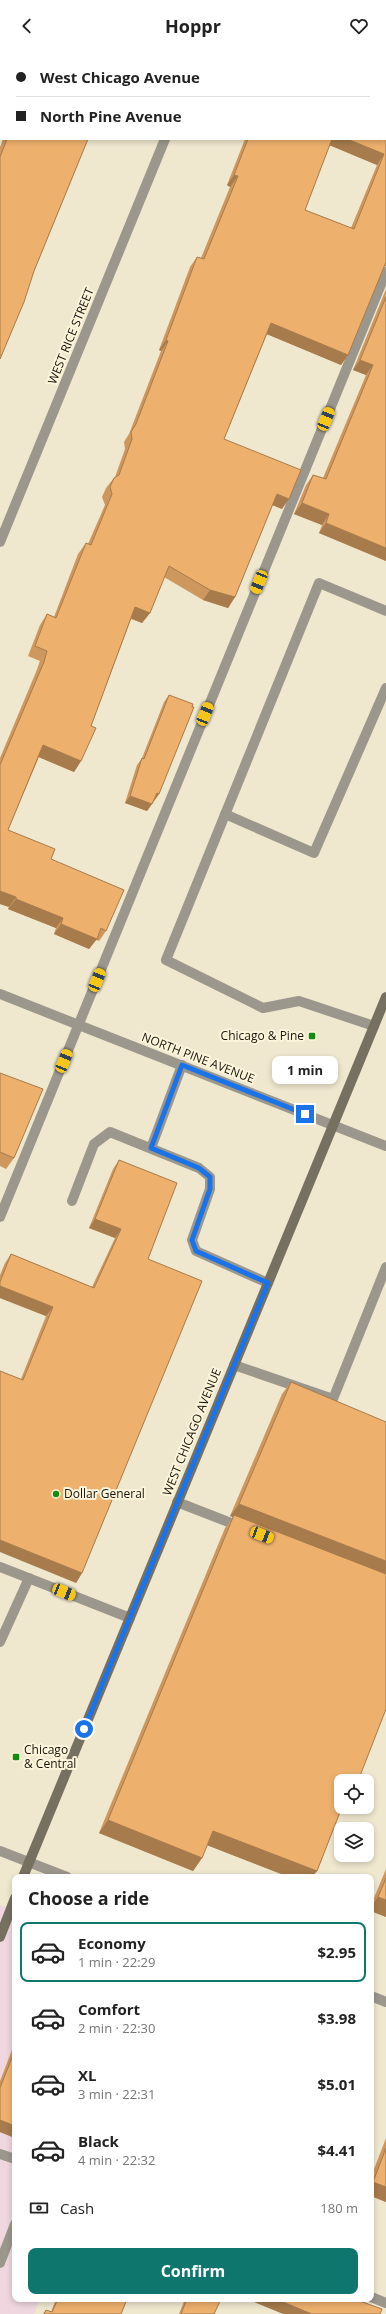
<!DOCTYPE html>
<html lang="en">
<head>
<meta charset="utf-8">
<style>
	body { margin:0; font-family:"Open Sans",sans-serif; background:#f6f6f6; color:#222; height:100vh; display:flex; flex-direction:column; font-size:15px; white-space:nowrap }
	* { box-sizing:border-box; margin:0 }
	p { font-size:13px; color:#767676 }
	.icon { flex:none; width:22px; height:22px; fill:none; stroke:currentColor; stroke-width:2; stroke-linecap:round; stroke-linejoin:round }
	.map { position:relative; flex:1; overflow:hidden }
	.side { position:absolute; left:12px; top:1822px; width:362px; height:428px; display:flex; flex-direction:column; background:#fff; border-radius:8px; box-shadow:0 2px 6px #0003 }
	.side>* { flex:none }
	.banner { position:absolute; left:0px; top:0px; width:386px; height:88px; box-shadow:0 2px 6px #0003; display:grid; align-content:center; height:88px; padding:0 16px; background:#fff }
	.controls { position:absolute; left:334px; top:1722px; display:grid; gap:8px }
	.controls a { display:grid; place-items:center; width:40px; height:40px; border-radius:8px; background:#fff; box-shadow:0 2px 6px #0003; font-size:20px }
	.end { position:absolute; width:18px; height:18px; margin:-9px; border:5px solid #1a73e8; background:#fff; box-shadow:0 0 0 2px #fff }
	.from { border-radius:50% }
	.bubble { position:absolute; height:28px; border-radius:8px; background:#fff; box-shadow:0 2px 6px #0003; font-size:13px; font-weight:700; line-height:28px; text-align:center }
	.car { position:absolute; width:12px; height:24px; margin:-12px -6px; border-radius:5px; box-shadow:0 0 3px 1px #0007; background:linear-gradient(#f5c518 24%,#345 0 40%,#f5c518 0 76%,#345 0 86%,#f5c518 0) }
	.banner b { display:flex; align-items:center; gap:14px; height:38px; font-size:15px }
	.banner b+b { border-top:1px solid #e0e0e0 }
	.banner i { width:10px; height:10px; background:#222 }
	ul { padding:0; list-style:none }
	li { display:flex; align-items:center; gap:12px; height:60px; margin:0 8px 6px; padding:0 8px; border:2px solid transparent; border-radius:8px }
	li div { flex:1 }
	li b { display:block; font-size:15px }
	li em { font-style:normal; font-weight:700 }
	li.selected { border-color:#0f766e }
	li>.icon { width:36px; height:36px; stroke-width:1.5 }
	h2 { padding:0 16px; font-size:18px; line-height:48px }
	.pay { display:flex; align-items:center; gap:10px; height:44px; padding:0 16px; font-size:15px }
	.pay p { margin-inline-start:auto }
	.button { display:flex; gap:8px; margin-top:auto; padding:8px 16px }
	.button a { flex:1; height:46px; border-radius:8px; background:#0f766e; color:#fff; font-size:16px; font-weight:700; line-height:46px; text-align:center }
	header { display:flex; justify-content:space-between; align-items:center; height:52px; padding:0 16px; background:#fff; font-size:18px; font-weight:700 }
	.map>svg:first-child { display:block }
</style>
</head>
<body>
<header><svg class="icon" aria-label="back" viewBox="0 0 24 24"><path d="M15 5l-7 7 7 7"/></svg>Hoppr<svg class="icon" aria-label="heart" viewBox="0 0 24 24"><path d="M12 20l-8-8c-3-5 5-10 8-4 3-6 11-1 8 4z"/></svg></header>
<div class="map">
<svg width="386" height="2262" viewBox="0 0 386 2262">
	<rect width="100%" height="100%" fill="#efe7ce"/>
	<path fill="#efd6df" d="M0 1853 15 1859V2247H40L34 2262H0Z"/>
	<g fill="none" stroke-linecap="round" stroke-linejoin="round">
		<g stroke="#9b978c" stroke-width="10">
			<path d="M225 762 314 801 386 636"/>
			<path d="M374 974 299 949 263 956 166 908 319 531 386 559"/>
			<path d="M151 1096 182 1013"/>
			<path d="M72 1149 94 1092 110 1080 199 1116 210 1125V1137L192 1188 196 1199 268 1231"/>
			<path d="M0 1165 386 220"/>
			<path d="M234 1313 333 1347 386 1215"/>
			<path d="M177 1450 241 1475"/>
			<path d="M0 1515 130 1566"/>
			<path d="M0 1590 29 1526"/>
			<path d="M0 2102 15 2107"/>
			<path d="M0 2211 15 2172"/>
			<path d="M371 2245 386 2251"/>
		</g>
		<g stroke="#9b978c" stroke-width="10">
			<path d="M201 1V0"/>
			<path d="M0 490 165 87"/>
			<path d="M0 942 386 1094"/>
		</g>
		<g stroke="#9b978c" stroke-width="10">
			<path d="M0 1799 67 1825"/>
			<path d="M371 1944 386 1950"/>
		</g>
		<g stroke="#767061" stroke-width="10">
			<path d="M23 1825 386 945"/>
			<path d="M0 1885 15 1846"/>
		</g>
	</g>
	<g fill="#cd975e" fill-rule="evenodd">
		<rect x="23" y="0" width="97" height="1"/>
		<path d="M386 28V214H385L348 303 341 313 267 282 224 387 282 457 272 453 235 545 228 556 203 548 164 525 150 561 142 571 131 567 91 674 81 709 74 720 39 705 8 778 51 807 106 879 99 889 96 888 89 897 54 882 56 876 8 857 9 855 0 852V706L36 620 40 609 28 604 40 573 47 562 54 565 78 502 86 491 88 492 105 453 102 445 106 436 114 426 115 425 125 397 124 390 129 382 161 299 159 298 190 215 197 205 201 206 230 135 227 133 245 87H385ZM329 93 377 113 351 176 305 158Z"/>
		<path d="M3 87H88L34 219 0 307V95Z"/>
		<path d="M386 237V509L319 481 322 473 294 462 306 433 313 423 323 426 366 323 353 318Z"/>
		<path d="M169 643 159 742 154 749 147 759 125 751 137 713 142 706 164 650Z"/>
		<path d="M0 1021 14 1106 6 1117 0 1114Z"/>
		<path d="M119 1108 148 1207 82 1521 76 1531 21 1327 46 1264 0 1246V1223L5 1211 11 1202 92 1235 115 1186 89 1176 113 1117Z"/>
		<path d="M291 1330 341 1755H344L342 1758 341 1757 317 1819 312 1825H289L207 1793 202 1806 193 1819 99 1781 225 1476 233 1465 230 1464 282 1342Z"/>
		<path d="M386 1817V1865L371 1859V1853Z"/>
		<path d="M15 1990V2086L0 2080V2029Z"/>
		<path d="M386 2086V2150L371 2144V2125Z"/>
		<path d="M56 2247H127L121 2262H43L46 2258 51 2260Z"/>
		<path d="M185 2247H221L214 2262H179Z"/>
	</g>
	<g fill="#a77b4c">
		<path d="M330 87H347L384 102 377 113 327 92Z"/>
		<path d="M234 123 238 124 230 135 227 133Z"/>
		<path d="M271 271 348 303 341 313 264 281Z"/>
		<path d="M166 288 168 289 161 299 159 298Z"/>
		<path d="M360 308 373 313 366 323 353 318Z"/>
		<path d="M277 442 289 447 282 457 270 452Z"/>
		<path d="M302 451 329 462 322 473 294 462Z"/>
		<path d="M326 471 386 496V509L319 481Z"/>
		<path d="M210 538 235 545 228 556 203 548Z"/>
		<path d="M135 555 150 561 142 571 128 565Z"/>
		<path d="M43 693 81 709 74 720 36 704Z"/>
		<path d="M157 741 159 742 154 749 152 748Z"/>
		<path d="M130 744 152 752 147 759 125 751Z"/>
		<path d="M0 839 16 845 9 855 0 852Z"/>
		<path d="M16 847 63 866 56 876 8 857Z"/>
		<path d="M61 872 97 887 89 897 54 882Z"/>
		<path d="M95 1167 121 1177 115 1186 89 1176Z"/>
		<path d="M0 1234 53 1255 46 1264 0 1246Z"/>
		<path d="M239 1452 386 1509V1525L234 1463 233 1465 230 1464Z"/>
		<path d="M0 1488 82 1521 76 1531 0 1500Z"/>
		<path d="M108 1768 202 1806 193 1819 99 1781Z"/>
		<path d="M213 1779 317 1819 312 1825H289L204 1792Z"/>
		<path d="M378 1845 386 1848V1865L371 1859V1855Z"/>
		<path d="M0 2068 15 2074V2086L0 2080Z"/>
		<path d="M373 2130 386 2135V2150L371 2144V2132Z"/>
		<path d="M247 2247H276L312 2262H283Z"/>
	</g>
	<g fill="#eeb06d" stroke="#a77b4c">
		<path d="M39 0H120V1H38Z"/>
		<path d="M284 0H386V10L385 12V1H284Z"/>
		<path d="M385 27 386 28V210L348 303 271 271 224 387 301 418 289 447 277 442 235 545 210 538 169 514 150 561 135 555 91 674 96 676 81 709 43 693 8 778 55 797 51 807 124 838 106 879 101 876 97 887 61 872 63 866 16 847V845L0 839V713L44 610 47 599 35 594 47 562 56 566 86 491 91 493 112 442 110 435 114 426 119 423 132 387 131 380 136 372 168 289 166 288 197 205 204 207 238 124 234 123 248 87H332L305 158 354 177 384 102 347 87H385Z"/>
		<path d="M7 87H88L34 219 24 250 0 307V105Z"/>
		<path d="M386 245V496L326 471 329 462 302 451 313 423 326 427 373 313 360 308Z"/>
		<path d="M169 643 193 652 192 655H194L159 742 157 741 152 752 130 744 142 706 144 707Z"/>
		<path d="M0 1021 43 1037 14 1106 0 1100Z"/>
		<path d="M119 1108 177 1131 148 1207 202 1229 82 1521 0 1488V1319L23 1328 53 1255 0 1234V1230L11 1202 94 1236 121 1177 95 1167Z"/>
		<path d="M291 1330 386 1370V1509L239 1452Z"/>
		<path d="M234 1463 386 1522V1657L358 1729H341V1755H342L317 1819 213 1779 202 1806 108 1768Z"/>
		<path d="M386 1826V1848L378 1845Z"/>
		<path d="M15 1998V2074L0 2068V2036Z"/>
		<path d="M386 2096V2135L373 2130Z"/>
		<path d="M58 2247H127L121 2262H44L46 2258 52 2260Z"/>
		<path d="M187 2247H221L214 2262H181Z"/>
		<path d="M276 2247H354L382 2257 380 2262H312Z"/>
	</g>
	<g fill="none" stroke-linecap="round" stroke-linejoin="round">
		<path stroke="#1a73e8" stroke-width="5" d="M84 1677 268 1231 196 1199 192 1188 210 1137V1125L199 1116 151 1096 182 1013 305 1062"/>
	</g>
	<g fill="#148c13" stroke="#fdf5db" stroke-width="1.5">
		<rect x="308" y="980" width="8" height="8" rx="2"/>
		<circle cx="56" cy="1442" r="4"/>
		<rect x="12" y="1701" width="8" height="8" rx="2"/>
	</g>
	<g text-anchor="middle" stroke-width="4" stroke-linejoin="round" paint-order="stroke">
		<g font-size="12" fill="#17140b" stroke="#fdf5db">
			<text transform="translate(71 284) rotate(-68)" y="4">WEST RICE STREET</text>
			<text transform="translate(198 1006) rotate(21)" y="4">NORTH PINE AVENUE</text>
			<text transform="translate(192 1380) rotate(-68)" y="4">WEST CHICAGO AVENUE</text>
		</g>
		<g font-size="12" fill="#17140b" stroke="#fdf5db" text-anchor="start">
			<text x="304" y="988" text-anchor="end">Chicago &amp; Pine</text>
			<text x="64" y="1446">Dollar General</text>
			<text x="24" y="1702">Chicago<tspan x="24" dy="14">&amp; Central</tspan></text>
		</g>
	</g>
</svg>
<div class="controls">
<a><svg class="icon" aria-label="locate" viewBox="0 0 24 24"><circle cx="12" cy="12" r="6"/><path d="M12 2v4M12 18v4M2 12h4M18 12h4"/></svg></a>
<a><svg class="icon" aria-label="layers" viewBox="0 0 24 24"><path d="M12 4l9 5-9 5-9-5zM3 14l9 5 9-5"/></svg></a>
</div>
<i class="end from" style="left:84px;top:1677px"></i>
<i class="end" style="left:305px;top:1062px"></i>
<div class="bubble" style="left:272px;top:1004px;width:66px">1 min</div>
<i class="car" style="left:326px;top:367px;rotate:22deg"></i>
<i class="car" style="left:259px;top:530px;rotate:202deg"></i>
<i class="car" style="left:205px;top:662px;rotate:22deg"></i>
<i class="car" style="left:97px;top:928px;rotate:22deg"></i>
<i class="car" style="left:64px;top:1009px;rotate:22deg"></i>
<i class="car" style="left:262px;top:1483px;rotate:111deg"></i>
<i class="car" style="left:64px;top:1540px;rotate:112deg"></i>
<div class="banner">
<b><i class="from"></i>West Chicago Avenue</b>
<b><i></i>North Pine Avenue</b>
</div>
<section class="side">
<h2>Choose a ride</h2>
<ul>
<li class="selected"><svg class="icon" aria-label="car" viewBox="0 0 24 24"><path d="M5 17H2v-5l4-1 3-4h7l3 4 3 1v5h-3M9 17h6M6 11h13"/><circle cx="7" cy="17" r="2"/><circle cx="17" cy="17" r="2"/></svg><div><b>Economy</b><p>1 min · 22:29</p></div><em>$2.95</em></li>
<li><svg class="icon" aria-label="car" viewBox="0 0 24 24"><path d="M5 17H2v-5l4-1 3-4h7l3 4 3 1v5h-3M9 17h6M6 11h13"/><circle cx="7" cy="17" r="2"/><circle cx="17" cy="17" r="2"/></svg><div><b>Comfort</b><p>2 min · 22:30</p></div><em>$3.98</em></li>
<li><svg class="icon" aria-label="car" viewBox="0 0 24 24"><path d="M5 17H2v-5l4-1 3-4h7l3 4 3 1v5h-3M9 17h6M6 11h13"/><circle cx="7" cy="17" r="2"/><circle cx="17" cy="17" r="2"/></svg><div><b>XL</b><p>3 min · 22:31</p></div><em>$5.01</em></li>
<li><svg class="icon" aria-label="car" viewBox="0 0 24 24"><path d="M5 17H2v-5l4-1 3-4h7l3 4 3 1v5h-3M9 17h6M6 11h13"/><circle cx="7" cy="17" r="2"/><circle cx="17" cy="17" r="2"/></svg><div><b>Black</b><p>4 min · 22:32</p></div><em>$4.41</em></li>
</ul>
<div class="pay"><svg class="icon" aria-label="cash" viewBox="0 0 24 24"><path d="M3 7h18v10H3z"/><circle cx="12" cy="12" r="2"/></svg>Cash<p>180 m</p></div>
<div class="button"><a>Confirm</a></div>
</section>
</div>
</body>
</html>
